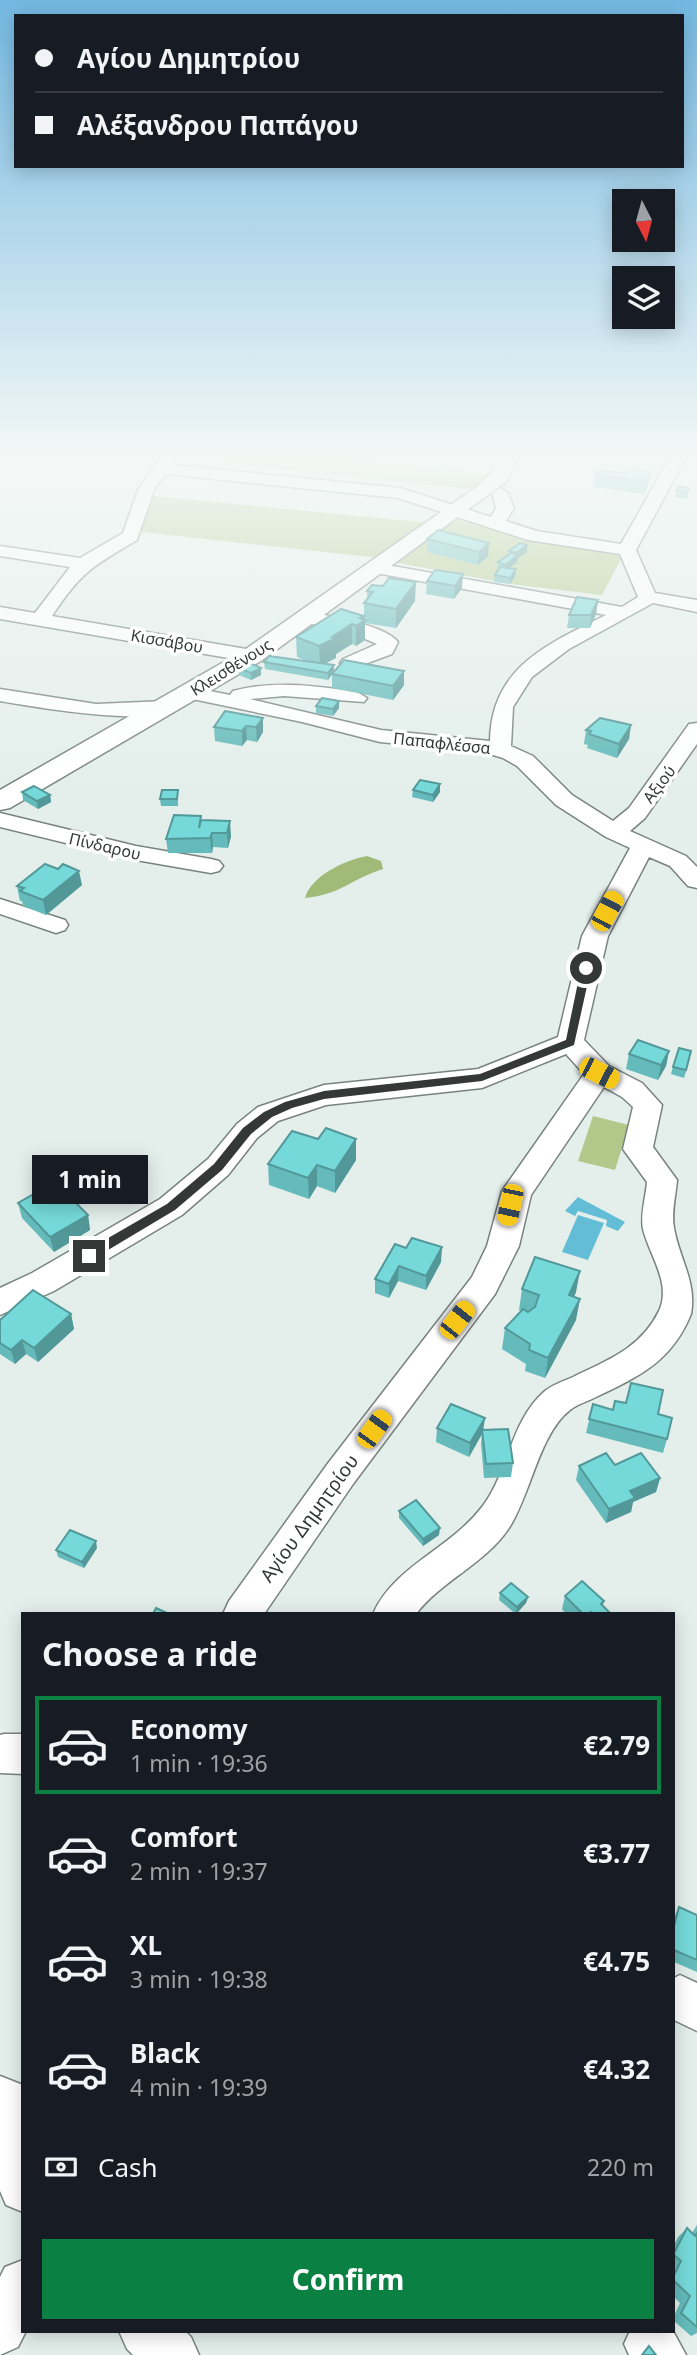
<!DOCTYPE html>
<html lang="en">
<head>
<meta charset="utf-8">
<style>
	body { margin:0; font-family:"Noto Sans",sans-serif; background:#20242c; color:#f1f3f6; height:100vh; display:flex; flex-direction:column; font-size:26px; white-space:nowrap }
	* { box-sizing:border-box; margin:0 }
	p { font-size:23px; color:#9ea1a6 }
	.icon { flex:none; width:38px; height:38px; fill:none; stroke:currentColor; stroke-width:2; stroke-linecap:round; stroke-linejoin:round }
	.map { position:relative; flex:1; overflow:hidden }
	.drawer { position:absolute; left:21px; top:1612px; width:654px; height:721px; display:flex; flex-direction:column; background:#171b24; border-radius:0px; box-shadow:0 4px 18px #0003 }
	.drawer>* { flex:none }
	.hud { position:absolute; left:14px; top:14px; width:670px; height:154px; border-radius:0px; box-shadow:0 4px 18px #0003; display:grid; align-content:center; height:154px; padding:0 21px; background:#171b24 }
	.needle { width:46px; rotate:174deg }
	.buttons { position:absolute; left:612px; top:189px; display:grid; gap:14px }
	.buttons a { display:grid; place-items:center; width:63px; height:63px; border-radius:0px; background:#171b24; box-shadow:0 4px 18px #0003; font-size:35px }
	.end { position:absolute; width:32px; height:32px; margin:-16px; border:9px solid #343837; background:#fff; box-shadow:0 0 0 4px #fff }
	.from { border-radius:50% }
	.bubble { position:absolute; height:49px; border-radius:0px; background:#171b24; box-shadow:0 4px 18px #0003; font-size:23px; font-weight:700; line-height:49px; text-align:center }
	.car { position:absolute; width:21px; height:42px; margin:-21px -10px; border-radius:9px; box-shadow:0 0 5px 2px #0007; background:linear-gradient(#f5c518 24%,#345 0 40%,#f5c518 0 76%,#345 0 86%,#f5c518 0) }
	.hud b { display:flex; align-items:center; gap:24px; height:66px; font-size:26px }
	.hud b+b { border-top:2px solid #363941 }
	.hud i { width:18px; height:18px; background:#f1f3f6 }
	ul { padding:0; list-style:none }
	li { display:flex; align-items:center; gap:21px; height:98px; margin:0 14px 10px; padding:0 7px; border:4px solid transparent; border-radius:0px }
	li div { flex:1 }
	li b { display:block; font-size:26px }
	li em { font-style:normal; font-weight:700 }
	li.current { border-color:#0b8043 }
	li>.icon { width:63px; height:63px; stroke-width:1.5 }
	h2 { padding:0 21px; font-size:32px; line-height:84px }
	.pay { display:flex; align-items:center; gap:18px; height:77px; padding:0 21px; font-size:26px }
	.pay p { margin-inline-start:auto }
	.primary-button { display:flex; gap:14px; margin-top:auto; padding:14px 21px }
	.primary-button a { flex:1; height:80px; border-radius:0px; background:#0b8043; color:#fff; font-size:28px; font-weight:700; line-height:80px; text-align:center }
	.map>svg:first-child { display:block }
</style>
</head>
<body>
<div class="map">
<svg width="697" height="2355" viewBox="0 0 697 2355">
	<rect width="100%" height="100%" fill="#e4efeb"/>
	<g fill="#b0c98a">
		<path d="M323 457 493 474 478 490 177 458Z"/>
		<path d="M152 496 430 523 380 558 141 532Z"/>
		<path d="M454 519 530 539 624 553 602 595 510 584 393 562Z"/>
		<path d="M593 1116 629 1125 615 1170 578 1161Z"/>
	</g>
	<path fill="#a0ba78" d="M367 856 381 861 383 869C351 879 340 895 305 898 311 876 345 860 367 856Z"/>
	<g fill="#63bdd7">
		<path d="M578 1197 625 1222 618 1231 606 1226 607 1220 578 1211 575 1216 565 1211Z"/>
		<path d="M578 1215 604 1223 588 1260 562 1252Z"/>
	</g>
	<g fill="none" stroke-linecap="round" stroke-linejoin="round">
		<defs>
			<g id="minor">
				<path d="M161 457H177L172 465 400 488 491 517 496 508 492 493 500 488 508 493 514 508 506 521 537 531 621 544 670 457H686L636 550 655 593 697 600V612L653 603 569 649 532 677 513 707 511 746 533 756 572 795 613 821 629 808 689 724 697 723V744L645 818 630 831 686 856 697 867V888L688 886 670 866 649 857 608 936 584 1040 609 1066 642 1083 662 1105 653 1147 677 1180C676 1195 671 1213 674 1228 679 1258 697 1282 691 1314 672 1361 640 1376 598 1396 589 1401 577 1404 570 1410 539 1434 531 1494 509 1528 484 1565 442 1580 416 1614H373C394 1566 450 1549 482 1507 509 1472 510 1421 545 1391 552 1385 564 1381 573 1377 608 1360 641 1348 659 1311 672 1283 649 1255 643 1229 640 1215 646 1196 647 1182L623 1149 633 1107 622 1097 604 1087 531 1195 519 1246 495 1294 353 1484 264 1614H223L229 1601 329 1462 472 1277 487 1246 502 1191 584 1074 566 1054 482 1088 326 1105 278 1121 257 1138 228 1175 182 1215 54 1291 0 1315V1288L32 1273 160 1199 208 1159 237 1124 258 1107 324 1085 478 1069 558 1037 582 936 630 848 606 837 556 805 517 766 503 758 483 752 380 742 302 722 183 697 180 693 183 689 190 687 230 695 233 691C275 680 314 686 357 692L367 698 364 702 284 696 250 699 381 730 490 741C491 667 548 644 606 615L376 573 370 572 367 568 370 564 376 563 622 607 638 597 620 554 528 540 398 498 165 474 154 490 137 540C93 566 81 572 52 616L252 650 262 656 259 660 252 662 0 619V607L35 613 70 567 0 556V546L80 558 123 533 138 490Z"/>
				<path d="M307 611C329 617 384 624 398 642L392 654 357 667H343L340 663 343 659 377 644 356 635 300 621 297 617Z"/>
				<path d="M0 689 96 704 166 701 176 707C161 729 28 706 0 701Z"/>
				<path d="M0 813 136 846 211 859 219 861 223 866 219 871 211 873 136 860 0 827Z"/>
				<path d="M0 899 65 920 68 925 65 930 56 933 0 914Z"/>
				<path d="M4 1734H23V1774L0 1773V1735Z"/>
				<path d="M680 1975 697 1983V2031L674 2020V1978Z"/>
				<path d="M0 2076 23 2085V2212L6 2205 0 2191Z"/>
				<path d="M23 2260V2331H26L18 2347 0 2355V2277L5 2267Z"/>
				<path d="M119 2331H185L191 2337 199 2355H133L127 2349Z"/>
				<path d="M630 2331H673L686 2355H629L624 2344Z"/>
			</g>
			<path id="major" d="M498 457H518L507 481 261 661 10 808 0 810V790L243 651 475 488 491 474Z"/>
		</defs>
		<use href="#minor" stroke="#78837f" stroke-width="3"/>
		<use href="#major" stroke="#78837f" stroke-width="3"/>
		<use href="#minor" fill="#fff" fill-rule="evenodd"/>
		<use href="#major" fill="#fff" fill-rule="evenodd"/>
	</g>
	<g fill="#65bbbb">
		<path d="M650 472 648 484 644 494 594 487 595 475Z"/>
		<path d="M689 488 687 499 675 497 676 491Z"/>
		<path d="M427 539 489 543 488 556 478 565 427 552Z"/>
		<path d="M527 545V552L518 558 517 562 509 568 516 569 515 576 510 584 494 582 495 575 498 569H497L498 562 509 555V551Z"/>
		<path d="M435 570 462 588 454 599 426 594 427 581Z"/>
		<path d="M367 591 415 601 396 628 365 623V640L356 646 352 644 336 654V658L324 664 334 665V672L404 671V685L393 700 332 688V674L328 680 265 669 264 662H309L297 657 296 637 364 616V620V603L367 600Z"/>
		<path d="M598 600 596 614 590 628H567L569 615Z"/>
		<path d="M238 668 261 675 251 680 239 675Z"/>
		<path d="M339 701V708L333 716 316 713V706Z"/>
		<path d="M225 711 263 732 257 742 247 740 242 746 215 741 214 727Z"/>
		<path d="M631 725 629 739 617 758 587 748 588 745 584 744 586 730Z"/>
		<path d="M178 790V806H161L160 799Z"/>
		<path d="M413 790 440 792 433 802 412 797Z"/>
		<path d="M22 792 50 795 51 802 38 809 23 800Z"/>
		<path d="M201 820 231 836 228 848 213 847 212 853H168L166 839Z"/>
		<path d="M82 885 46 915 23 906 22 901H20L17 886Z"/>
		<path d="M669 1051 666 1066 658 1080 626 1069 629 1054Z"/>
		<path d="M690 1059 684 1078 671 1074 673 1067Z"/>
		<path d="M318 1139H356V1160L335 1193 317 1186 309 1199 269 1185 268 1164Z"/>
		<path d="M18 1203 88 1215 90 1230 54 1252 22 1218Z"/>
		<path d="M395 1244 441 1262 426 1290 398 1281 389 1298 375 1293V1279Z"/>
		<path d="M522 1289 576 1292 574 1297 576 1320 545 1378 525 1371 526 1364 502 1349 505 1328 522 1311 519 1310Z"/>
		<path d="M71 1314 74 1329 38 1362 26 1354 15 1364 0 1354V1320Z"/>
		<path d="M593 1404 613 1410 658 1414 667 1439 663 1453 586 1433Z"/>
		<path d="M437 1428 483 1430 513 1463 511 1477 484 1478 481 1444 482 1434 469 1457 436 1442Z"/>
		<path d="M579 1466 660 1478 656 1492 633 1502 631 1512 606 1523 576 1480Z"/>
		<path d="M399 1511 439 1535 423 1546 399 1518Z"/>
		<path d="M97 1548 84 1568 58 1557 56 1550Z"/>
		<path d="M500 1593 528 1597 526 1603 516 1614 499 1600Z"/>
		<path d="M565 1596 604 1601 603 1606 611 1614H566L562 1609Z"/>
		<path d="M679 1907 697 1915V1972L674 1962V1917Z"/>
		<path d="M697 2225V2333L691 2336 674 2321V2316L680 2303 674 2297V2245L678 2237 687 2228 692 2233Z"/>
	</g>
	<g fill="#539898">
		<path d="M650 472 648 484 644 494 645 481Z"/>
		<path d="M489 543 488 556 478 565 479 552Z"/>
		<path d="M527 545V552L518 558 517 562 505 571V565L516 557V553Z"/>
		<path d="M516 569 515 576 510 584V578Z"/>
		<path d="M463 574 462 588 454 599 455 586Z"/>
		<path d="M416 582 415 601 396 628V609Z"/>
		<path d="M598 600 596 614 590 628 591 615Z"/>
		<path d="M364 616V621L365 620V640L356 646V626L360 618Z"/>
		<path d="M352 624V644L336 654V658L320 666 319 646Z"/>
		<path d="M334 665V672L328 680V673Z"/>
		<path d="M261 668V675L251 680V673Z"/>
		<path d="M404 671V685L393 700V686Z"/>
		<path d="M339 701V708L333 716V709Z"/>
		<path d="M263 718V732L257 742 256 727Z"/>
		<path d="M631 725 629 739 617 758 619 744Z"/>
		<path d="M246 726 247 740 242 746V731Z"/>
		<path d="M440 784V792L433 802V795Z"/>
		<path d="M50 795 51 802 38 809 37 801Z"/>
		<path d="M230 821 231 836 228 848 227 833Z"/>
		<path d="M212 833 213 847 212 853 210 838Z"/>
		<path d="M79 871 82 885 46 915 43 900Z"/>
		<path d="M669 1051 666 1066 658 1080 661 1065Z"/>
		<path d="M356 1139V1160L335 1193V1171Z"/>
		<path d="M317 1165V1186L309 1199 308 1178Z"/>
		<path d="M88 1215 90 1230 54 1252 50 1237Z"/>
		<path d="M442 1247 441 1262 426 1290V1276Z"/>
		<path d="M399 1266 398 1281 389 1298V1284Z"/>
		<path d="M580 1271 576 1292 565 1316 569 1295Z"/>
		<path d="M580 1299 576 1320 545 1378 548 1358Z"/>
		<path d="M71 1314 74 1329 38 1362 34 1348Z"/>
		<path d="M22 1340 26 1354 15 1364 11 1350Z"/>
		<path d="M485 1418 483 1432 482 1430V1434L469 1457 470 1443Z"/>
		<path d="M660 1478 656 1492 633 1502 631 1512 606 1523 609 1509 630 1491Z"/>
		<path d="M440 1528 439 1535 423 1546V1539Z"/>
		<path d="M96 1541 97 1548 84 1568 82 1562Z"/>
		<path d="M528 1597 526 1603 516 1614 517 1607Z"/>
	</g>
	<g fill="#76d9d9" stroke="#539898" stroke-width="2">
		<path d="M630 469 650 472 645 481 595 475 598 470 627 473Z"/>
		<path d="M678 486 689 488 688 492 676 491Z"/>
		<path d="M438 530 489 543 479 552 427 539Z"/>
		<path d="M520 543 527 545 516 553 509 551Z"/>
		<path d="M511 553 518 555 505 565 498 562Z"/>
		<path d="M500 567 516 569 510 578 495 575Z"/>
		<path d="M435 570 463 574 455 586 427 581Z"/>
		<path d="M389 578 416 582 396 609 364 603 373 592 367 591 372 585 383 586Z"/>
		<path d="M577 597 598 600 591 615H569Z"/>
		<path d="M341 609 364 616 360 618 365 620 356 626 352 624 332 637 336 638 319 646 296 637Z"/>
		<path d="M269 656 334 665 328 673 264 662Z"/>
		<path d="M344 660 404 671 393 686 332 674Z"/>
		<path d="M248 662 261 668 251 673 238 668Z"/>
		<path d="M322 698 339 701 333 709 316 706Z"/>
		<path d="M225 711 263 718 256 727 246 726 242 731 214 727Z"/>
		<path d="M600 718 631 725 619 744 589 734 591 731 586 730Z"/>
		<path d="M420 780 440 784 433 795 413 790Z"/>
		<path d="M34 786 50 795 37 801 22 792Z"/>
		<path d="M162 790H178L177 799H160Z"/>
		<path d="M174 815 201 816 199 828 201 820 230 821 227 833H212L210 838 166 839Z"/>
		<path d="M45 864 58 869 63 864 79 871 43 900 20 891 24 888 17 886Z"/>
		<path d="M638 1040 669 1051 661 1065 629 1054Z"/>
		<path d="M679 1048 691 1051 686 1070 673 1067Z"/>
		<path d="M326 1128 356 1139 335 1171 317 1165 308 1178 268 1164 292 1131 318 1139Z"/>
		<path d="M55 1182 88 1215 50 1237 18 1203Z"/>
		<path d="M412 1238 442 1247 426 1276 399 1266 389 1284 375 1279 395 1244 406 1248Z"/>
		<path d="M535 1257 580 1271 569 1295 580 1299 548 1358 529 1350 530 1344 505 1328 523 1309 528 1312 535 1307 539 1295 522 1289Z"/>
		<path d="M33 1290 71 1314 34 1348 22 1340 11 1350 0 1343V1320Z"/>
		<path d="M631 1383 663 1390 658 1414 672 1418 667 1439 589 1419 593 1404 613 1410 615 1401 626 1403Z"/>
		<path d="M451 1404 485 1418 470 1443 437 1428Z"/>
		<path d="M508 1429 513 1463 486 1464 482 1430Z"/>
		<path d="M606 1453 615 1465 641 1453 660 1478 630 1491 635 1498 609 1509 579 1466Z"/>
		<path d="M416 1500 440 1528 423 1539 399 1511Z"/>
		<path d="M70 1530 96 1541 82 1562 56 1550Z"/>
		<path d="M582 1581 604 1601 601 1604 611 1614H593L591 1612 589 1614H583L565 1596Z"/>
		<path d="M511 1583 528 1597 517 1607 500 1593Z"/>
		<path d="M156 1608 169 1614H153Z"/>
		<path d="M679 1907 697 1915V1960L674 1950V1926Z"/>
		<path d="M687 2228 695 2236 697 2233V2327L681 2313 690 2296 674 2281V2275L681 2261 674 2255V2253Z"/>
		<path d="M649 2346 656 2355H642Z"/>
	</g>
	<linearGradient id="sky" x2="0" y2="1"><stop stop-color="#73b8e1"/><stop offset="0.58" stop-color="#f3f8f6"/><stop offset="1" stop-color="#f3f8f6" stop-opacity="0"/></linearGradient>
	<rect width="697" height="787" fill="url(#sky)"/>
	<path fill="#343837" d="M586 964 591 968 574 1045 482 1081 324 1099 292 1108 272 1117 251 1134 222 1170 175 1210 93 1259H84V1252L167 1204 214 1164 243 1128 264 1112 285 1102 324 1091 480 1074 566 1040 581 968Z"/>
	<g text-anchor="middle" stroke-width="7" stroke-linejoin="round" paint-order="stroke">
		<g font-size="16" fill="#343837" stroke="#fff">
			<text transform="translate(167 641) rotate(10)" y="6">Κισσάβου</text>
			<text transform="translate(231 667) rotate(-32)" y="6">Κλεισθένους</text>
			<text transform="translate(442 743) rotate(6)" y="6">Παπαφλέσσα</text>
			<text transform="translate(659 784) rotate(-53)" y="6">Αξιού</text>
			<text transform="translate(105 846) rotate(13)" y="6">Πίνδαρου</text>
		</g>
		<g font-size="19" fill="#343837" stroke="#fff">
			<text transform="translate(309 1518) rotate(-54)" y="7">Αγίου Δημητρίου</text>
		</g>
	</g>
</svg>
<div class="buttons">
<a><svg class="needle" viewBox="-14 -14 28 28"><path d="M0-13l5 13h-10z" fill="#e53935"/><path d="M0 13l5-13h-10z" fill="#9ea1a6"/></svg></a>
<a><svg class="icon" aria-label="layers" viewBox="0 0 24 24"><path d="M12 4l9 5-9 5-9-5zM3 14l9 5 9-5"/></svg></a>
</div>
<i class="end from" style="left:586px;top:968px"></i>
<i class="end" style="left:89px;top:1256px"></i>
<div class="bubble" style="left:32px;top:1155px;width:116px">1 min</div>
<i class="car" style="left:607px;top:911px;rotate:28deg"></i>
<i class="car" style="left:599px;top:1073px;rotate:117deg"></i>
<i class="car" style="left:510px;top:1205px;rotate:192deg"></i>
<i class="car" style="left:457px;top:1320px;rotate:38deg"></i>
<i class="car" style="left:374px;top:1429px;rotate:36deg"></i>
<div class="hud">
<b><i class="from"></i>Αγίου Δημητρίου</b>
<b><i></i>Αλέξανδρου Παπάγου</b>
</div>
<section class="drawer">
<h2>Choose a ride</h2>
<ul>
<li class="current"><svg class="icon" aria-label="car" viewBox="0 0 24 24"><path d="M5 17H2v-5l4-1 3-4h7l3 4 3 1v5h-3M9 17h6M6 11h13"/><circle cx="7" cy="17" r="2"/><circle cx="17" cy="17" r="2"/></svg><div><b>Economy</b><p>1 min · 19:36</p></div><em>€2.79</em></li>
<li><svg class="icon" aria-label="car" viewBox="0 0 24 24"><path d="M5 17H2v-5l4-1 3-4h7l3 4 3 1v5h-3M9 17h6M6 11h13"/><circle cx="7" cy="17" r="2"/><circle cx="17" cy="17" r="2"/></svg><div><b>Comfort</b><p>2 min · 19:37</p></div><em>€3.77</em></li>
<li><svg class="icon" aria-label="car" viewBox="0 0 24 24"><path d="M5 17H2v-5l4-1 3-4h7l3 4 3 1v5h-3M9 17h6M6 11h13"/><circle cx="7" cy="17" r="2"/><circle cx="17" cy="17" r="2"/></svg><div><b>XL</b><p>3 min · 19:38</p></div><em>€4.75</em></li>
<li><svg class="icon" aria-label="car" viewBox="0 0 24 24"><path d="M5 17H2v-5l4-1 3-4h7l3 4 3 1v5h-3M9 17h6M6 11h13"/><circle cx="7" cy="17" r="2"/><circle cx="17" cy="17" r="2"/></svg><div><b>Black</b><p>4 min · 19:39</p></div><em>€4.32</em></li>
</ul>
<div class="pay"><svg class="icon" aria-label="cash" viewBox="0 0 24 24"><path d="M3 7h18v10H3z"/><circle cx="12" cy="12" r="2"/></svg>Cash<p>220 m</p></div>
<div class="primary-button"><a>Confirm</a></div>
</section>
</div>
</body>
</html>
